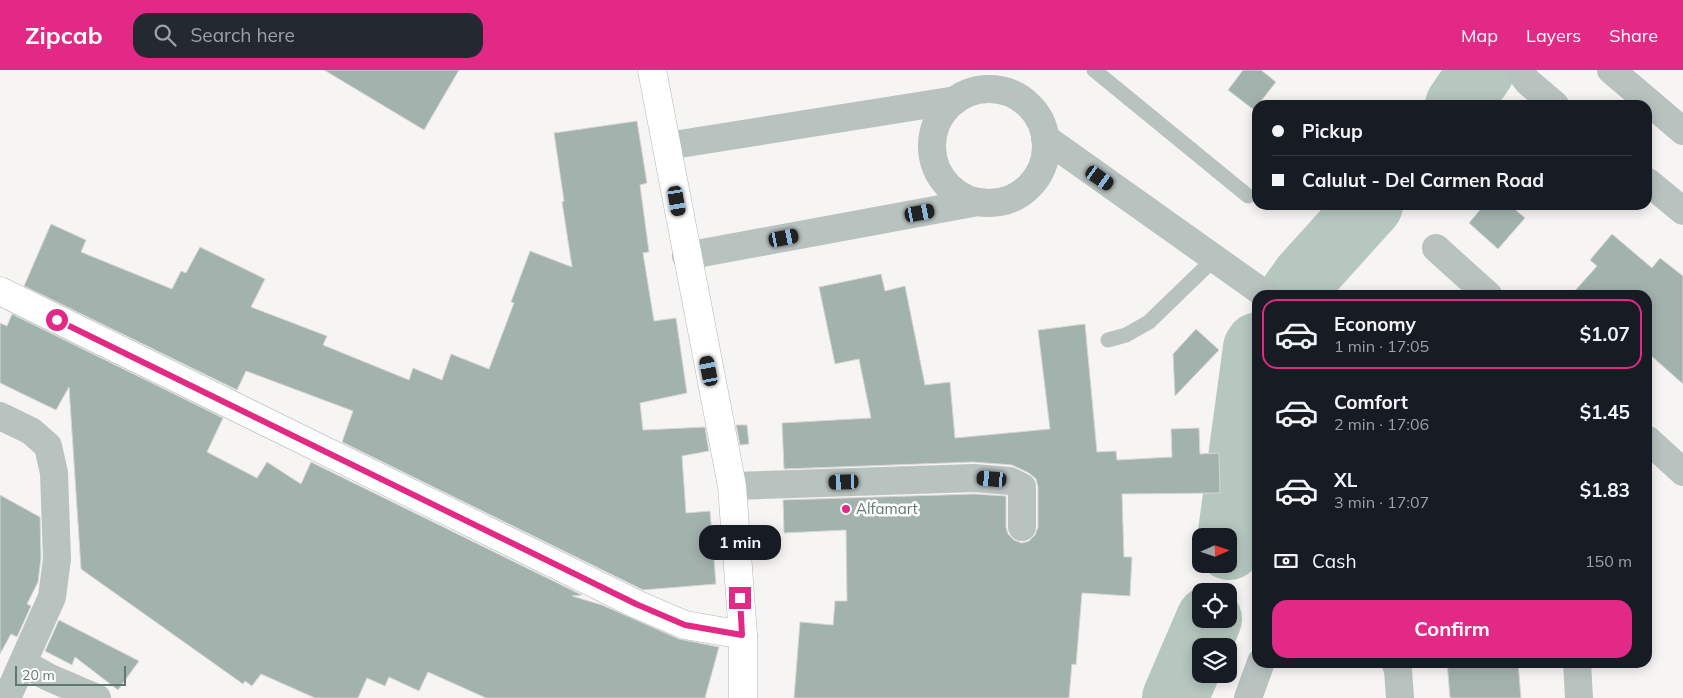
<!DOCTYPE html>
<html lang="en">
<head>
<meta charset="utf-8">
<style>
	body { margin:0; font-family:Mulish,sans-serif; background:#242831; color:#f1f3f6; height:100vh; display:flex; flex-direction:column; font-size:19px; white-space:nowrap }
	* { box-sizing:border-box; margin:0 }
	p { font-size:16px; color:#9ea1a6 }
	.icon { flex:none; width:28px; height:28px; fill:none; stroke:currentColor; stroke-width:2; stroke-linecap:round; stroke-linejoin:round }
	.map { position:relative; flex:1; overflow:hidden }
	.panel { position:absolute; left:1252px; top:220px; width:400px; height:378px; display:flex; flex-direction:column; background:#171b24; border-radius:15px; box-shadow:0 2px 12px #0003 }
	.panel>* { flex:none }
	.hud { position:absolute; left:1252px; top:30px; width:400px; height:110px; border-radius:15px; box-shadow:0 2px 12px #0003; display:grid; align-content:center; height:110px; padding:0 20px; background:#171b24 }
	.needle { width:32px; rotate:87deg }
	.tools { position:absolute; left:1192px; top:458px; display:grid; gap:10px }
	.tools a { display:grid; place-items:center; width:45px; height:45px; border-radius:10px; background:#171b24; box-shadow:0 2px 12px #0003; font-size:25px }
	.scale { position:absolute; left:15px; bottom:12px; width:111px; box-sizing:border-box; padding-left:5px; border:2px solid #5e7971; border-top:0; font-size:14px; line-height:18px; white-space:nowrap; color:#5e7971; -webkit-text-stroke:4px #fff; paint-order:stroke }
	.end { position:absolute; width:22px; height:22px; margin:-11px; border:6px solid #e22985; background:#fff; box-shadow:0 0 0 2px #fff }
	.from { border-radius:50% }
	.bubble { position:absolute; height:35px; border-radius:15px; background:#171b24; box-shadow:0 2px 12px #0003; font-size:16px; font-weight:700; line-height:35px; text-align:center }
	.car { position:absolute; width:15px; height:30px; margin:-15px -8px; border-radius:6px; box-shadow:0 0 4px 1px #0007; background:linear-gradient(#222 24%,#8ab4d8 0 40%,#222 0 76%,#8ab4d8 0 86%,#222 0) }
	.hud b { display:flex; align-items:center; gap:18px; height:48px; font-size:19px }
	.hud b+b { border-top:1px solid #363941 }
	.hud i { width:12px; height:12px; background:#f1f3f6 }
	ul { padding:9px 0 0; list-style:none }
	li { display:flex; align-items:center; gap:15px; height:70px; margin:0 10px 8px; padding:0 10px; border:2px solid transparent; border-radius:15px }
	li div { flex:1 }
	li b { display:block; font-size:19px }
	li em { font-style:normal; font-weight:700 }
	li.selected { border-color:#e22985 }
	li>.icon { width:45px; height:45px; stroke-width:1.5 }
	.pay { display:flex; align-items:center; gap:12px; height:55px; padding:0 20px; font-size:19px }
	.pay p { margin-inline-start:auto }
	.cta { display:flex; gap:10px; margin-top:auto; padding:10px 20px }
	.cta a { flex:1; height:58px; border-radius:15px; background:#e22985; color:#fff; font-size:20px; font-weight:700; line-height:58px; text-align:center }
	header { display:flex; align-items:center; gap:30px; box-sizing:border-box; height:70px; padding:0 25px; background:#e22985; color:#fff }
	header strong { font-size:24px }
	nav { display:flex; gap:28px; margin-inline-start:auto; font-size:18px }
	.search { width:350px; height:45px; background:#242831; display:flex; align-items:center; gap:12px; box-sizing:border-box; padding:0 18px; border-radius:15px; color:#9ea1a6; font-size:19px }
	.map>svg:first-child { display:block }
</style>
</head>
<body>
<header>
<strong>Zipcab</strong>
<div class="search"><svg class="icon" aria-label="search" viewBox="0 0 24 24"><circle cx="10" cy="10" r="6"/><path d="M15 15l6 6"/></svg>Search here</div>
<nav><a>Map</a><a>Layers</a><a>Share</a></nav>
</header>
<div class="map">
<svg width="1683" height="628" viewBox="0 0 1683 628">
	<rect width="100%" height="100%" fill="#f7f5f4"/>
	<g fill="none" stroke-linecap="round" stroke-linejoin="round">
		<g stroke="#b5c7bf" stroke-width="66">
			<path d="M1458 35 1482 0"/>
			<path d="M1292 225 1304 208 1370 135"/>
			<path d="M1229 477 1256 278 1258 275"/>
			<path d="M1175 628 1209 549"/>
		</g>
	</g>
	<g fill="#a2b2ad" stroke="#d9d7d6">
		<path d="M324 0H459L424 60Z"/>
		<path d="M1243 0H1261L1276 12 1254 40 1228 20Z"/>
		<path d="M637 51 647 113 640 115 649 182 643 183 654 251 676 248 687 323 640 333 643 360 705 357 709 381 682 386 686 443 710 441 716 514 643 520 342 372 353 341 246 301 237 320 24 216 51 154 86 170 81 182 172 219 181 201 186 203 200 177 265 209 251 237 327 266 323 275 409 310 413 298 442 310 451 284 489 299 514 233 511 232 530 181 572 197 562 132 564 131 554 63Z"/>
		<path d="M1484 135H1510L1525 148 1498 179 1469 153Z"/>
		<path d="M1612 164 1652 198 1660 188 1683 206V314L1648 283V225H1571L1597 196 1590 190Z"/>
		<path d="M881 204 885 221 905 216 925 315 950 312 955 368 1050 359 1038 260 1085 254 1097 382 1116 381 1117 390 1172 387 1171 359 1199 358 1200 384 1219 383 1220 423 1122 424 1124 487H1132L1130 526 1082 523 1076 595 1072 594 1069 628H794L800 552 833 555 835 531H847L846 460 784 463 783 430 974 424 1006 426V457L1008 464 1014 470 1022 473 1029 471 1035 465 1038 457V417L1036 409 1029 403 1012 395 973 392 784 399 782 353 871 348 859 289 835 294 819 217Z"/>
		<path d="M12 244 223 348 207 382 257 408 267 392 301 414 311 392 582 525 572 526 602 535 679 569 719 577 705 628H486L428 602 419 621 389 607 385 616 367 608 358 628H315L261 604 252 616 245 611 243 614 81 499 69 317 56 340 0 313V253L7 256Z"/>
		<path d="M1196 259 1219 280 1175 326 1173 284Z"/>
		<path d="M736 355H747L749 374 740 375Z"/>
		<path d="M0 425 40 447 41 488 38 512 27 534 31 536 17 567 11 564 0 584Z"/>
		<path d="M59 550 139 591 118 620 75 587 72 595 45 581Z"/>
		<path d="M1447 592H1518L1521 628H1450Z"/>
	</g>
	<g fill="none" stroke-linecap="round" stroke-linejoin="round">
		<defs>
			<g id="secondary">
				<path d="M652 0 732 416 743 565V628"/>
				<path d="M0 221 636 534 685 555 743 565"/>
			</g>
		</defs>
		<use href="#secondary" stroke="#adb9b6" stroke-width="29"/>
		<g stroke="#b8c2bf" stroke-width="15">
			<path d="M1094 0 1248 126"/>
			<path d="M1108 270 1126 265 1149 252 1215 188"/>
		</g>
		<g stroke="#b8c2bf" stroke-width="28">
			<path d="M1519 0 1528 12 1555 35"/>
			<path d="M1611 0 1683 61"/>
			<circle cx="989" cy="76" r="57"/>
			<path d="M1045 68 1266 225"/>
			<path d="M667 76 956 30"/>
			<path d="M1648 112 1683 141"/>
			<path d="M1436 178 1488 225"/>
			<path d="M686 186 978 132"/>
			<path d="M0 346 31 361 48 376 54 403 57 489 52 527 7 628"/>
			<path d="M1648 370 1683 402"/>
			<path d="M732 416 974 408 1010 411 1022 417V457"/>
			<path d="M1395 592 1398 600 1400 628"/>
			<path d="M1577 592 1579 628"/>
			<path d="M23 593 48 607 97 628"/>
			<path d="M1248 628 1261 592"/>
		</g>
		<use href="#secondary" stroke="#fff" stroke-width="28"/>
	</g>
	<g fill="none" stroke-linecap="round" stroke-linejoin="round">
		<path stroke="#e22985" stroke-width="6" d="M57 250 636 534 685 555 742 565 740 528"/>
	</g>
	<circle fill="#e22985" stroke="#fff" stroke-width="2" cx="846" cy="439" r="5"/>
	<g text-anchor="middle" stroke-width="5" stroke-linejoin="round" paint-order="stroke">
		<g font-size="15" fill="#5e7971" stroke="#fff" text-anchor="start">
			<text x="856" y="444">Alfamart</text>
		</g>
	</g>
</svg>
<div class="tools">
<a><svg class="needle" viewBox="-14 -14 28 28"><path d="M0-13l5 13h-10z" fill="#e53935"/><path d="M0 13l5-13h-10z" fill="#9ea1a6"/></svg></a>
<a><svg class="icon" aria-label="locate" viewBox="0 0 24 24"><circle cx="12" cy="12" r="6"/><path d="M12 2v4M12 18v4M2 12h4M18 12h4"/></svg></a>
<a><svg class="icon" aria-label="layers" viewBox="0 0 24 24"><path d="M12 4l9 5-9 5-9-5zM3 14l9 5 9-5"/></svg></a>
</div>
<div class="scale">20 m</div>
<i class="end from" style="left:57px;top:250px"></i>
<i class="end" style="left:740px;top:528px"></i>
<div class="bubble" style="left:699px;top:455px;width:82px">1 min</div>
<i class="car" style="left:1100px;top:108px;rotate:125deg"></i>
<i class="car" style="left:677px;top:131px;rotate:170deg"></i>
<i class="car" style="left:920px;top:143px;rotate:79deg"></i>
<i class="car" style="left:784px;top:168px;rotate:79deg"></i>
<i class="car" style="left:709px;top:301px;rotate:349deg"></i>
<i class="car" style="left:992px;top:409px;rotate:275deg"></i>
<i class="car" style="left:844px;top:412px;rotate:268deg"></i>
<div class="hud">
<b><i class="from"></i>Pickup</b>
<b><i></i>Calulut - Del Carmen Road</b>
</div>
<section class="panel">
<ul>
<li class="selected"><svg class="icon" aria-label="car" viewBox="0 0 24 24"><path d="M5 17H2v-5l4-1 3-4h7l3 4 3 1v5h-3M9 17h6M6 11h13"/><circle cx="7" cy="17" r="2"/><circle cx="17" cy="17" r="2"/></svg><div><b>Economy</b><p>1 min · 17:05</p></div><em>$1.07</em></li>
<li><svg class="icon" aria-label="car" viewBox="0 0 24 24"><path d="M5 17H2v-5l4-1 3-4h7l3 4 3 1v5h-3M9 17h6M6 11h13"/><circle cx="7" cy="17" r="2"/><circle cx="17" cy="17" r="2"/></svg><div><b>Comfort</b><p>2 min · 17:06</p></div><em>$1.45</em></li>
<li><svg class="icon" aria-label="car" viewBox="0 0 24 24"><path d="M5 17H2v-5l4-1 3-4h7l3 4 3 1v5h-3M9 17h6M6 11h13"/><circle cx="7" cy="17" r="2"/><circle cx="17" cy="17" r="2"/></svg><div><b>XL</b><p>3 min · 17:07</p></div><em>$1.83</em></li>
</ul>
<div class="pay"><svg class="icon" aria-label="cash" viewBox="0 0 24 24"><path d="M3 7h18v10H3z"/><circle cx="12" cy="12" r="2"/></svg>Cash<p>150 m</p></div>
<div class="cta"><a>Confirm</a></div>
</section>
</div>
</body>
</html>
